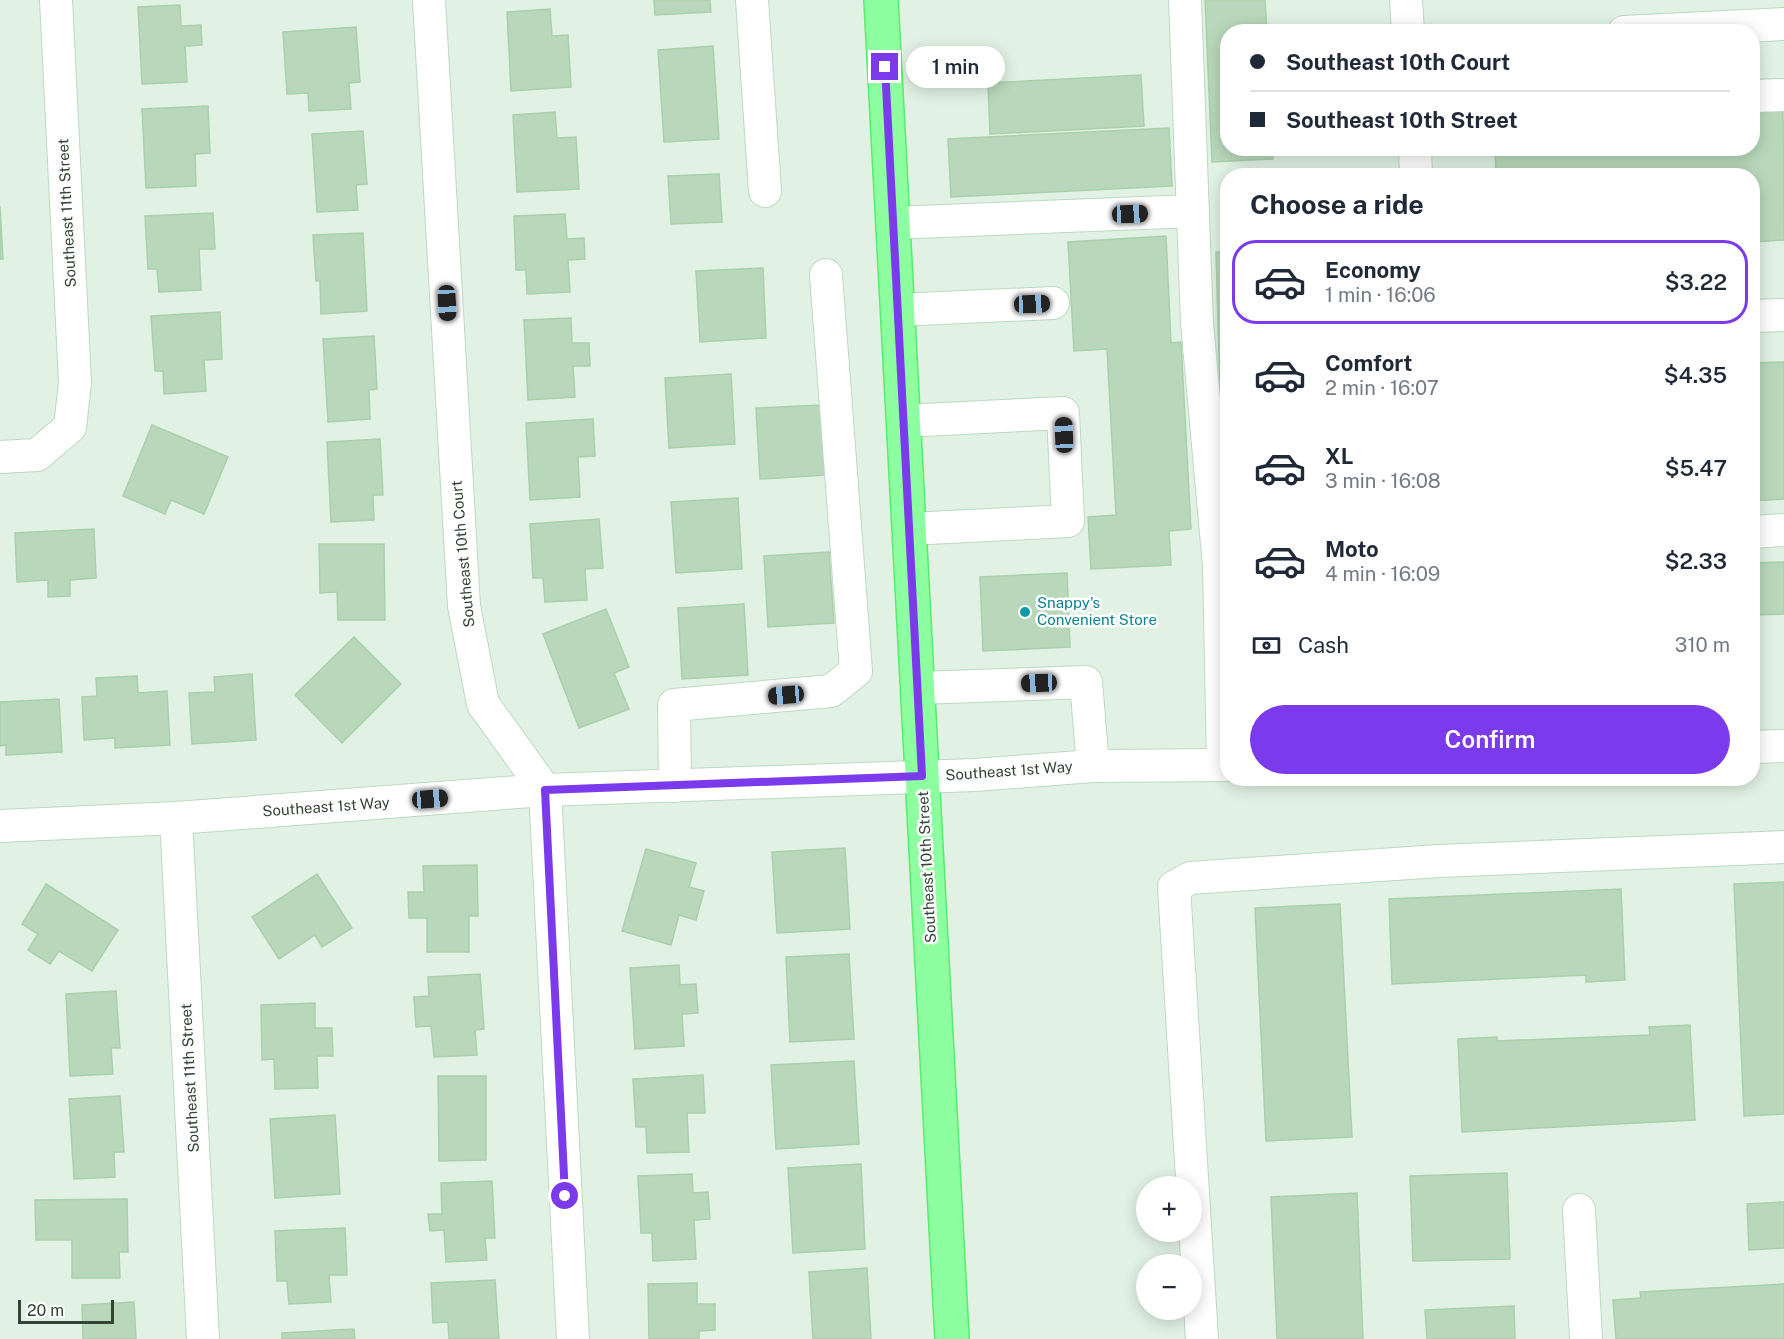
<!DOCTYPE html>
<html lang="en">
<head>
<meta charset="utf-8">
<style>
	body { margin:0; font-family:"Public Sans",sans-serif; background:#f2f2f3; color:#1f2937; height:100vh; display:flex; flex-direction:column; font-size:22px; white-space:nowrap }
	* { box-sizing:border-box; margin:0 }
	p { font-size:20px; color:#747a83 }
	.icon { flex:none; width:33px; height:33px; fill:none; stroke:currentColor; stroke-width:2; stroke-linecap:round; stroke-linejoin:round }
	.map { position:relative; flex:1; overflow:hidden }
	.drawer { position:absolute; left:1220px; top:168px; width:540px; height:618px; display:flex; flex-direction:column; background:#fff; border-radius:24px; box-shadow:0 3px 15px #0003 }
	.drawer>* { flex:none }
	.hud { position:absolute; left:1220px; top:24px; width:540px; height:132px; border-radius:24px; box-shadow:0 3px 15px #0003; display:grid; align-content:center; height:132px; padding:0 30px; background:#fff }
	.tools { position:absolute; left:1136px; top:1176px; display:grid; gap:12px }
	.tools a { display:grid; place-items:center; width:66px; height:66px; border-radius:50%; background:#fff; box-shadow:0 3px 15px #0003; font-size:30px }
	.scale { position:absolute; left:18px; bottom:15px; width:96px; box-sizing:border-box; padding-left:6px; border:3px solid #324433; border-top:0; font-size:16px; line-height:21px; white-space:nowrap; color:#324433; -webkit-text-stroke:4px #fff; paint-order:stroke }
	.end { position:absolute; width:27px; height:27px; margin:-14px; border:8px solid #7c3aed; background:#fff; box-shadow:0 0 0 3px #fff }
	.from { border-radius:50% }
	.bubble { position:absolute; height:42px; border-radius:21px; background:#fff; box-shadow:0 3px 15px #0003; font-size:20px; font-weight:600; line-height:42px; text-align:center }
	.car { position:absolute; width:18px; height:36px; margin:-18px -9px; border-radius:8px; box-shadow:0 0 4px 2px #0007; background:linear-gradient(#222 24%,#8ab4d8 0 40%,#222 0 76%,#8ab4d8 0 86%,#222 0) }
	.hud b { display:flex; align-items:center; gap:21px; height:57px; font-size:22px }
	.hud b+b { border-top:2px solid #e0e1e3 }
	.hud i { width:15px; height:15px; background:#1f2937 }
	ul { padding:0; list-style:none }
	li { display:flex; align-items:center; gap:18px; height:84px; margin:0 12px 9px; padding:0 18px; border:3px solid transparent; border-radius:24px }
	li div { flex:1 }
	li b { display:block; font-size:22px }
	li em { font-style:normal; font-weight:600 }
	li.active { border-color:#7c3aed }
	li>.icon { width:54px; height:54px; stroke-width:1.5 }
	h2 { padding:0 30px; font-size:27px; line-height:72px }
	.pay { display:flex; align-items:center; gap:15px; height:66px; padding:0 30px; font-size:22px }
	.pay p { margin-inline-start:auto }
	.action { display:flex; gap:12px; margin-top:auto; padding:12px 30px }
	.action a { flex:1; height:69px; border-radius:36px; background:#7c3aed; color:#fff; font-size:24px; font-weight:600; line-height:69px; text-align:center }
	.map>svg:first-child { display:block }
</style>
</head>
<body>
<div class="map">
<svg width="1784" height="1339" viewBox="0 0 1784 1339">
	<rect width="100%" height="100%" fill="#e1f2e4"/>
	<g fill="#b9d8bb" stroke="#a9d0ab" stroke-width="1.5">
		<path d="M654 0H710L711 12 655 15Z"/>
		<path d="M1205 0H1265L1267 32H1227V148H1273V159L1212 162Z"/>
		<path d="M180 5 181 26 201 25 202 45 185 46 187 82 142 84 138 7Z"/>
		<path d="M550 9 552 36 568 35 571 87 511 91 507 12Z"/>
		<path d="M356 27 360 82 349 83 351 109 309 111 308 93 287 94 283 32Z"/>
		<path d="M713 46 719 139 664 142 658 50Z"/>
		<path d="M1141 75 1144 126 990 134 988 83Z"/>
		<path d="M208 106 210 153 195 154 196 186 146 188 142 109Z"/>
		<path d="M1783 111 1784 240 1752 242V176H1496L1495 148H1752V113Z"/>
		<path d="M555 112 557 138 576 137 579 189 517 192 513 115Z"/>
		<path d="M1169 128 1172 186 951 197 948 139Z"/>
		<path d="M363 131 367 184 356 185 358 210 317 212 312 134Z"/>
		<path d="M719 174 722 222 671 224 668 176Z"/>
		<path d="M0 206 3 259H0Z"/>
		<path d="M213 213 215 249H199L201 290 159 292 157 269H148L145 216Z"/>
		<path d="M565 214 567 239 584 238 585 259 568 260 570 292 527 294 526 270H516L514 216Z"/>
		<path d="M363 233 367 311 321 314 320 281H316L313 235Z"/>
		<path d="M1166 236 1171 343 1181 342 1191 529 1169 531 1171 565 1091 569 1088 517 1116 515 1107 349 1074 351 1068 242Z"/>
		<path d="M1216 252H1227V390H1220Z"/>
		<path d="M763 268 766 338 700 342 696 271Z"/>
		<path d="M220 312 222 359 204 360 206 391 164 394 163 371H155L151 316Z"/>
		<path d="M571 318 572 343H589L590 366H573L575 397 528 400 524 320Z"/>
		<path d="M374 336 377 389 369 390 370 419 328 422 323 339Z"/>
		<path d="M1784 362V499L1752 501V363Z"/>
		<path d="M731 374 735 444 669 448 665 378Z"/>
		<path d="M822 405 826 475 760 479 756 408Z"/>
		<path d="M593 419 595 456 578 457 580 497 530 500 526 423Z"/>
		<path d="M152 425 228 457 204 514 171 500 165 514 123 496Z"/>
		<path d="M380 439 383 495H373L374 520 331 522 327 442Z"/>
		<path d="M738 498 742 569 676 573 671 502Z"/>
		<path d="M599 519 603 568 585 569 587 600 545 602 543 578H533L530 524Z"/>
		<path d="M94 529 96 578 70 580V596L48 597V580L17 582 15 533Z"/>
		<path d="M319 544H384L385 620H338L337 592 320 593Z"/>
		<path d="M829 552 834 623 768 627 764 556Z"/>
		<path d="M1784 562V614L1752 615V563Z"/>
		<path d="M1067 573 1070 647 983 651 980 577Z"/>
		<path d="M744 604 748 675 682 679 678 608Z"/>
		<path d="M606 609 629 667 614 673 629 709 579 728 543 634Z"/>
		<path d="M354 637 401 684 342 743 295 695Z"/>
		<path d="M252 674 256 740 192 744 189 693 215 692 214 677Z"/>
		<path d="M137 676 138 693 167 691 170 745 115 748V738L84 740 82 697 97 696 96 678Z"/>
		<path d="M59 699 62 752 6 755V745L0 746V702Z"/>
		<path d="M845 848 850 929 777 933 772 852Z"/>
		<path d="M646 849 696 863 689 887 704 891 696 920 679 915 671 945 622 931Z"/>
		<path d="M477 865 478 916H469V952H427V918H409L408 892H424L423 866Z"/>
		<path d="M317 874 352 928 322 947 315 935 279 959 252 917Z"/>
		<path d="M1784 882V1114L1744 1116 1734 884Z"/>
		<path d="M46 884 118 930 92 971 59 951 50 964 28 950 38 934 22 924Z"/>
		<path d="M1621 889 1625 980 1586 982V975L1392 984 1389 899Z"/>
		<path d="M1340 904 1352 1137 1266 1141 1255 908Z"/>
		<path d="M849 954 854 1039 790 1042 786 957Z"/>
		<path d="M679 965 680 985 696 984 698 1013 682 1014 684 1046 635 1049 630 968Z"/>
		<path d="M480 974 484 1029 475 1030 477 1055 434 1057 431 1026 416 1027 414 997 429 996 428 977Z"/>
		<path d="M116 991 120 1048H111L113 1074 70 1076 66 994Z"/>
		<path d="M315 1003V1028H332L333 1056H317L318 1088 275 1089 274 1059 262 1060 261 1005Z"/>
		<path d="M1690 1025 1695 1120 1462 1132 1458 1039 1497 1037V1041L1650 1035 1649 1027Z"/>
		<path d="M854 1061 859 1144 776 1149 771 1065Z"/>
		<path d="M703 1075 705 1113H687L689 1152 647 1153 646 1127H636L633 1079Z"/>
		<path d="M438 1076H486V1160L439 1161Z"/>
		<path d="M120 1096 124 1152H114L115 1177 74 1179 69 1099Z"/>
		<path d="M335 1115 340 1194 275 1198 270 1119Z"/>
		<path d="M861 1164 865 1249 793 1253 788 1168Z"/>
		<path d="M1507 1173 1510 1259 1413 1261 1410 1176Z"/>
		<path d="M692 1174 693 1193 708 1192 710 1219 694 1220 696 1259 653 1261 652 1233H641L638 1176Z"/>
		<path d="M492 1181 495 1238H485L487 1260 446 1262 444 1230 430 1231 428 1214H442L441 1183Z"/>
		<path d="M1357 1193 1363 1339H1277L1271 1197Z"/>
		<path d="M127 1199 128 1252H119L120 1278H72V1240H36L35 1200Z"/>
		<path d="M1784 1202V1248L1749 1250 1747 1204Z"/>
		<path d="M345 1228 347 1275H329L331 1302 289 1304 287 1281H277L275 1231Z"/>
		<path d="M867 1268 871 1339H813L809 1272Z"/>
		<path d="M495 1280 499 1339H449L448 1322 433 1323 431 1283Z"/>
		<path d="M697 1283V1304H715V1330L699 1331V1339H649L648 1284Z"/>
		<path d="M1784 1284V1339H1616L1613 1300 1641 1298 1640 1292Z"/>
		<path d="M134 1302 136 1339H83L82 1305Z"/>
		<path d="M1514 1306 1515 1339H1427L1425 1310Z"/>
		<path d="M354 1329 355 1339H282V1333Z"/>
	</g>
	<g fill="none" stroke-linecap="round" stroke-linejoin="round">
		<defs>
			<g id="minor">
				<path d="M429 0 464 606 483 704 545 790 573 1339"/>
				<path d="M752 0 765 191"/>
				<path d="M1185 0 1197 323 1219 566 1223 765"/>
				<path d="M1406 0 1408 32"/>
				<path d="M1624 32 1784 24"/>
				<path d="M1752 96 1784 95"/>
				<path d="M1415 148 1416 176"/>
				<path d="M893 223 1193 211"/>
				<path d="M897 310 1053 303"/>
				<path d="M1752 316 1784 315"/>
				<path d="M903 421 1063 413 1068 521 909 529"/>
				<path d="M0 457 37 455 70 427 75 383 56 0"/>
				<path d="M1752 532 1784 530"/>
				<path d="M917 688 1086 682 1093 766"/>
				<path d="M1752 747 1784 746"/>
				<path d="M675 786 674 705 831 691 856 671 826 275"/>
				<path d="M176 818 203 1339"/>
				<path d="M0 826 176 818 545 790 975 775 1093 766 1227 765"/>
				<path d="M1579 1210 1586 1339"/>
				<path d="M1202 1339 1174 887 1190 878 1439 861 1784 847"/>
			</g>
			<path id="major" d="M881 0 952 1339"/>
		</defs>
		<use href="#minor" stroke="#bdd9c0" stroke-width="34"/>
		<use href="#major" stroke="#55ed6b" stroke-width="36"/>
		<use href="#minor" stroke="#fff" stroke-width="32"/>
		<use href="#major" stroke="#8dffa0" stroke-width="33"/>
	</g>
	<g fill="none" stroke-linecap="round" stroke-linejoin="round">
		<path stroke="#7c3aed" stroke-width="8" d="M565 1196 545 790 922 776 885 67"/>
	</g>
	<circle fill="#0f9aa8" stroke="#fff" stroke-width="2" cx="1025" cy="612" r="6"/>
	<g text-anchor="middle" stroke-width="5" stroke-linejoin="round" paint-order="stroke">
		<g font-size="15" fill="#324433" stroke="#fff">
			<text transform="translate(67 213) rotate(-93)" y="5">Southeast 11th Street</text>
			<text transform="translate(463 554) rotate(-95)" y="5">Southeast 10th Court</text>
			<text transform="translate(1009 771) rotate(-4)" y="5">Southeast 1st Way</text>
			<text transform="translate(326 807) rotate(-4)" y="5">Southeast 1st Way</text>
			<text transform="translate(927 867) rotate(-93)" y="5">Southeast 10th Street</text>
			<text transform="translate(190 1078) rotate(-93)" y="5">Southeast 11th Street</text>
		</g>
		<g font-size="15" fill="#0d838f" stroke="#fff" text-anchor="start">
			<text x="1037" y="608">Snappy's<tspan x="1037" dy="17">Convenient Store</tspan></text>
		</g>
	</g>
</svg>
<div class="tools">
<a>+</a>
<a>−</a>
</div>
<div class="scale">20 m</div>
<i class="end from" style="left:565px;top:1196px"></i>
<i class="end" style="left:885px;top:67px"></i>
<div class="bubble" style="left:906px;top:46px;width:99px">1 min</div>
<i class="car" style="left:1130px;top:214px;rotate:88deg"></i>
<i class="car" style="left:447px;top:303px;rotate:177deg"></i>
<i class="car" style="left:1032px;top:304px;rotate:88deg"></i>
<i class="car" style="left:1064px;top:435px;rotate:358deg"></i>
<i class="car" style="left:1039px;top:683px;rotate:268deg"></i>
<i class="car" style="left:786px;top:695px;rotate:265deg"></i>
<i class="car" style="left:430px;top:799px;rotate:86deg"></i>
<div class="hud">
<b><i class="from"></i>Southeast 10th Court</b>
<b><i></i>Southeast 10th Street</b>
</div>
<section class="drawer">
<h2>Choose a ride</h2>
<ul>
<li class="active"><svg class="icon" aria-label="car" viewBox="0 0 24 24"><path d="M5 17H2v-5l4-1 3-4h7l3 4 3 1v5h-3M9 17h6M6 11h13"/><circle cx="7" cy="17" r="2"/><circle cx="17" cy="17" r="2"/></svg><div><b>Economy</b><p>1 min · 16:06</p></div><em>$3.22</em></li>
<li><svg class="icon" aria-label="car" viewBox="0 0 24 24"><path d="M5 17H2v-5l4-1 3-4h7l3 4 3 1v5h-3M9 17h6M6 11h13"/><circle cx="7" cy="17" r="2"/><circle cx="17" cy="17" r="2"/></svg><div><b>Comfort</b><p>2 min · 16:07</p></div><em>$4.35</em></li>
<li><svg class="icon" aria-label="car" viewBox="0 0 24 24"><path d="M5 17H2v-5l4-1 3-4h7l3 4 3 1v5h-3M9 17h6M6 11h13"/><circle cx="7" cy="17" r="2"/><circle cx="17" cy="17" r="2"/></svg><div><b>XL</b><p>3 min · 16:08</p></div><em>$5.47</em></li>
<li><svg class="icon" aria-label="car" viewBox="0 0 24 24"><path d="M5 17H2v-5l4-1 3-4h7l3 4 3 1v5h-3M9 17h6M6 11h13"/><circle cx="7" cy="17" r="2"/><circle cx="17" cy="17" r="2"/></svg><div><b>Moto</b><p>4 min · 16:09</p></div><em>$2.33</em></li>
</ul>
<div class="pay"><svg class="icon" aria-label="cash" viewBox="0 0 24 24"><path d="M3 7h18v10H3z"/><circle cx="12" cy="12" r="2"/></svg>Cash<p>310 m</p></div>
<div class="action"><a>Confirm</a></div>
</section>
</div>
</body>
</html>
